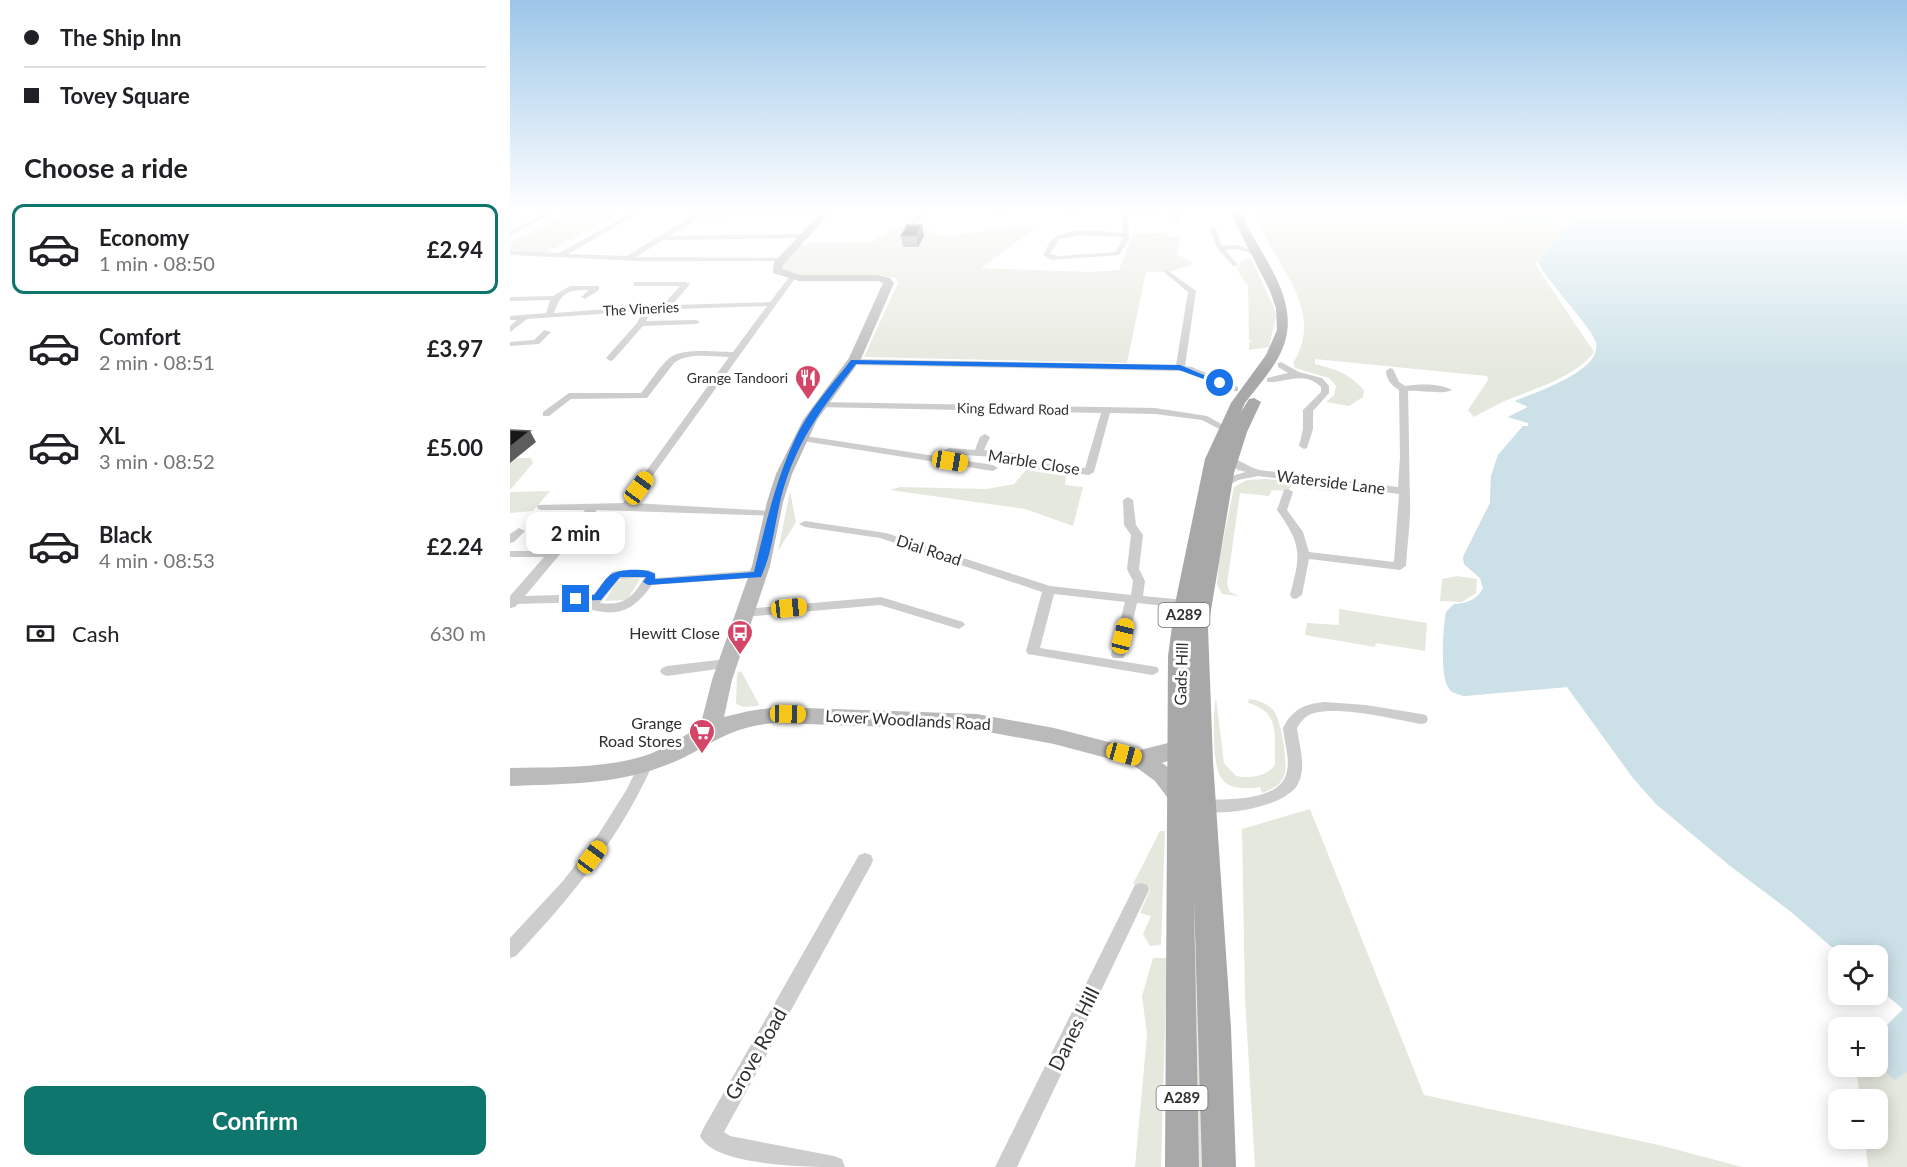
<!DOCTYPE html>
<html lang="en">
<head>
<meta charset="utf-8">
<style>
	body { margin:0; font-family:Lato,sans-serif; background:#f6f6f6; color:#202124; height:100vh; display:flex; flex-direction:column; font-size:22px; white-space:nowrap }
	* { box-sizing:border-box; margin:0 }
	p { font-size:20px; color:#757577 }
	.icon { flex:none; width:33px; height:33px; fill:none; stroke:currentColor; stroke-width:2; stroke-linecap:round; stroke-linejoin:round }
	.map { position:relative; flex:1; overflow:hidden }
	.details { display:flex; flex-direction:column; background:#fff; width:510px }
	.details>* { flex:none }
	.hud { display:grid; align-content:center; height:132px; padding:0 24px; background:#fff }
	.tools { position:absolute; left:1318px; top:945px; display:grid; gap:12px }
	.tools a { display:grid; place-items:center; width:60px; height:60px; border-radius:12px; background:#fff; box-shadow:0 3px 15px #0003; font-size:30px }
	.end { position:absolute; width:27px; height:27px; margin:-14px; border:8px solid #1a73e8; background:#fff; box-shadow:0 0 0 3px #fff }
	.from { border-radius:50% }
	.bubble { position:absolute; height:42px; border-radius:12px; background:#fff; box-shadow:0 3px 15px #0003; font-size:20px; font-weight:700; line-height:42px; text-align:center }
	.car { position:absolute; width:18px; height:36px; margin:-18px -9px; border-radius:8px; box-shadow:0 0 4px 2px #0007; background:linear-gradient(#f5c518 24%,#345 0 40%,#f5c518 0 76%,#345 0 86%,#f5c518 0) }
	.hud b { display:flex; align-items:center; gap:21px; height:57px; font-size:22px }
	.hud b+b { border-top:2px solid #e0e0e0 }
	.hud i { width:15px; height:15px; background:#202124 }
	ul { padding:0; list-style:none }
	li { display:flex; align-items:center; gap:18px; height:90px; margin:0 12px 9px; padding:0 12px; border:3px solid transparent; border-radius:12px }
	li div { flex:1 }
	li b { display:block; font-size:22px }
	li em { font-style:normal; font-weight:700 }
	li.active { border-color:#0f766e }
	li>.icon { width:54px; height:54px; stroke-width:1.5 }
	h2 { padding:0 24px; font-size:27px; line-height:72px }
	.pay { display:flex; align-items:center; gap:15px; height:66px; padding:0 24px; font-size:22px }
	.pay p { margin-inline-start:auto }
	.cta { display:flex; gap:12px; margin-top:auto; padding:12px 24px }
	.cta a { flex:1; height:69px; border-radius:12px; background:#0f766e; color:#fff; font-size:24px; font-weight:700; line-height:69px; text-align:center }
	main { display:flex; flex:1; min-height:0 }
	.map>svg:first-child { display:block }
</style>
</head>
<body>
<main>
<section class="details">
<div class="hud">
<b><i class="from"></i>The Ship Inn</b>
<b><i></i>Tovey Square</b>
</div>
<h2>Choose a ride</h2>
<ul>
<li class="active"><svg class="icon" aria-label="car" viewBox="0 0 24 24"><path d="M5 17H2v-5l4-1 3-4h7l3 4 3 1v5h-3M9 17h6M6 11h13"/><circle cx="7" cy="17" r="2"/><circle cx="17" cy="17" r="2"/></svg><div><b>Economy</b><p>1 min · 08:50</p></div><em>£2.94</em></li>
<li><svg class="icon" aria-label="car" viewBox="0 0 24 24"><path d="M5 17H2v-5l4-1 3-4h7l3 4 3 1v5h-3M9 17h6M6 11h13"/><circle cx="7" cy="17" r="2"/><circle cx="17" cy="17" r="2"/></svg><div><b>Comfort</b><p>2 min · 08:51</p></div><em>£3.97</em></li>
<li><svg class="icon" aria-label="car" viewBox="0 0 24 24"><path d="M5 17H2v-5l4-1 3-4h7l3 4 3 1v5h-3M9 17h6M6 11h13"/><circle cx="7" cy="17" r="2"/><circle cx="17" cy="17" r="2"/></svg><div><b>XL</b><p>3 min · 08:52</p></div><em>£5.00</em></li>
<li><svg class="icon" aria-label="car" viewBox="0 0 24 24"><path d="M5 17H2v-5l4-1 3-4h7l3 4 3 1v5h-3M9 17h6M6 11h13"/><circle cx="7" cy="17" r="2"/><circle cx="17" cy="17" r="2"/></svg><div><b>Black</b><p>4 min · 08:53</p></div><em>£2.24</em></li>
</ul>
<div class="pay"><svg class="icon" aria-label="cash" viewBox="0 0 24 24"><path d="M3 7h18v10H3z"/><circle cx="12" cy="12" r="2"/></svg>Cash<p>630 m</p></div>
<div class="cta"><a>Confirm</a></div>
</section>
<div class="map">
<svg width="1397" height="1167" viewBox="0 0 1397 1167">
	<rect width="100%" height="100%" fill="#fff"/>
	<g fill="#e5e8dd">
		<path d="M57 212H85L82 215 86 212 111 213 96 218 99 219H91V222H95L86 224 90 225 80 227 84 228 74 231H78L70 233 74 234 63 236 68 237C60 240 58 239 52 243L56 244 46 246 50 247 37 249 43 251 36 253 0 251V243L5 241 1 240 11 238 7 237 24 232 20 231 33 229 27 228 43 224 38 222 54 216H50L59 214Z"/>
		<path d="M746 212H1179L1397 363V1167H1358L1355 1139 1368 1138V1100L1350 1099 1346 1067 1368 1066V1034L1393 1009 1368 988V956L1331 955 1280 911 1219 865 1146 804 1123 778 1057 687 954 696C948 694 941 693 938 687 930 674 934 627 936 612L944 604C955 604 968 600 973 588L970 578 954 564 953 557 980 503 981 476 988 455 1013 426H1018V423L998 417 1018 407 1005 401C1026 392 1092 371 1086 343 1084 334 1056 300 1048 291 1041 280 1032 273 1028 261L1025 264 1084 352C1068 375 1028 388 1002 398 989 403 977 410 964 417L958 410 978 380 977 376 805 359V364C828 370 838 373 854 390L853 397 839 406 816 402 824 395 826 386 819 378 785 368 783 363C811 319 780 281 758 242 753 233 746 223 746 212Z"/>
		<path d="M519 225H525L521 231 471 268 578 272 609 270 623 234 657 233V237H670L667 254 683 263 682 265 657 272H636L617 363 354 357 388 283 386 278 370 275H285L272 271V265L289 246 299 243 361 242 391 226 420 228 419 234 448 235Z"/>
		<path d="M741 258 764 308 766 316 759 347 739 350V343L742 340H739L738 286 727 270 731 260Z"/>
		<path d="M0 458H21L23 463 0 490Z"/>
		<path d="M516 470 556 476 555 485 573 487 563 526 515 509 380 490 390 487 477 489 504 484Z"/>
		<path d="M756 479 828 486 827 492 781 486 778 491 762 490 759 496 730 493 717 584 720 592 729 596 712 594 707 584 709 561 724 487 737 480Z"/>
		<path d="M40 491 23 511 0 513V492Z"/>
		<path d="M280 491 286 522 268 551Z"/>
		<path d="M947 576 967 579 966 593 952 602 930 601 932 579Z"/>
		<path d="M112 579H130L117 600 95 601 107 581Z"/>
		<path d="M829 609 917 623 915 651 866 643 865 647 795 635 797 623 829 625Z"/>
		<path d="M231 671 249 704 248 706 234 707 226 704 227 673Z"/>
		<path d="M706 698 714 763 726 776C739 779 759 776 765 764 764 735 771 712 738 703L739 699C748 700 759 704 764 711 771 720 779 766 774 776 770 786 762 789 752 793L750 787C709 793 706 776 704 741 704 726 703 713 706 698Z"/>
		<path d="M800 809 914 1095 1149 1145 1232 1167H745L735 998 732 829Z"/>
		<path d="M650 831H655L651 945 640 946 633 934 641 916 630 913 640 890 623 884Z"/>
		<path d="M689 951 694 1167H684L682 952Z"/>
		<path d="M643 958H657L651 1167H625L637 1035 632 996Z"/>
	</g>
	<g fill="#cbe1e7">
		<path d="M980 212H1038L1048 218C1034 226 991 225 980 212Z"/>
		<path d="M1061 212H1397V1072L1385 1080 1368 1066V1034L1393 1009 1368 988V956L1331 955 1280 911 1219 865 1146 804 1123 778 1057 687 954 696C948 694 941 693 938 687 930 674 933 627 936 612L944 604C955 604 968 600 973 588L970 578 954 564 953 557 980 503 981 476 988 455 1013 426H1018V423L998 417 1018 407 1005 401C1026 392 1094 371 1086 342 1083 330 1058 304 1050 293 1043 282 1033 275 1029 263L1031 257 1063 222Z"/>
	</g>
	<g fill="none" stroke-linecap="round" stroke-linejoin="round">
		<g fill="#cdcdcd" fill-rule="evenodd">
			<path d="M37 212H46L0 235V231Z"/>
			<path d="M123 212H131L58 254 117 256 188 212 319 213 316 215 190 217 159 236 295 234 298 236 295 238 153 240 126 257 275 258V260L273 261H130L0 255V251L49 253Z"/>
			<path d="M412 212H419L405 224H401V222Z"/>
			<path d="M485 212H491L493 216 488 217Z"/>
			<path d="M569 212 560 215 557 213V212Z"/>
			<path d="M611 212H657L618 216 619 240 609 255 541 260 533 255C536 250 538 243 543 239 555 226 596 232 613 233ZM570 235 613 237 610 245 605 252 549 256 540 254 549 239Z"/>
			<path d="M665 212H671L670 222 665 221Z"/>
			<path d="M703 227 706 229 712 246 727 245 747 252 744 254 727 249 715 250 728 265 723 266 707 248 700 229Z"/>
			<path d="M657 270 686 291 675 366 682 367 728 387V391H722L677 371H670L344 365 340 362 344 359 666 365 678 292 655 273V271Z"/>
			<path d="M282 275 286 277 123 503 262 511 266 512 267 514 266 516 87 510 15 596 84 594 102 572 106 571 139 570 145 573 146 578 248 570 254 574 252 577 142 585C124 609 111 617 82 610L77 604 78 602 8 604 5 607 0 608V596L34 557H0V551H40L75 510H32L28 509 27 507 28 505 113 503 219 357C202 357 179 352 164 363L137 398 61 399 39 416H33V412L59 393H131C140 382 148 369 158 359 171 347 206 352 223 352L257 306 141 310 136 321 186 320 190 322 186 324 133 326 103 360 100 361 96 358 127 323 133 311 17 319 0 332V326L7 320H0V316L36 313 40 300 0 301V297L43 296 60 286H89V290L75 299 71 297 79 290C58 290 51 292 44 313L153 305 170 286H124V282H176L180 284 162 305 260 302 280 276ZM134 578C123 598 113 606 90 603L109 579Z"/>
			<path d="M34 330 41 332 29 344 0 346V342L24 340Z"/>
			<path d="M771 362 789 372 812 378 819 386V393L803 411V429L797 448 794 449 789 446 793 429V410L811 392V387C794 370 776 383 757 382V378L778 373 768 367V363Z"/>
			<path d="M880 368 883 369 889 382 895 386C909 384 930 383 942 390 934 395 910 390 898 391 899 427 899 464 900 500 901 522 897 544 896 566L890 570 799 559 792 595 786 599 782 598 780 595C791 554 792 545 767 510L774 490 778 489 783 492 777 510 793 532 799 552 884 562 889 494 748 476 728 480 714 488 709 485C716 477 725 475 736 472L728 470 715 460 720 457C730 460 739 467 749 470L888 487 890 457 889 390C882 386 876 379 876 371Z"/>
			<path d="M311 402 645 408 697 416 720 429 715 432 692 420 645 414 600 413 584 472 579 475 518 468 498 458 439 454 434 451 439 448 465 450 470 437 475 434 480 437 474 450 504 453 520 462 575 468 591 413 308 407 306 405Z"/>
			<path d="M289 435 483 465 488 468 483 471 286 440V436Z"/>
			<path d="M618 497 623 500 626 525 633 535 629 569 635 581 633 596 675 600 681 604 675 608 627 603 615 655 613 658H603L601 655 615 602 544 594 530 648 647 667 649 670 647 673 642 675 518 654 516 651 532 592 370 538 295 527 289 524 295 521 376 533 540 586 621 595 623 581 617 569 621 535 614 525 613 500Z"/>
			<path d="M9 528 15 531 4 542 0 543V534Z"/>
			<path d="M371 597 453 622 455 625 449 629 370 605 234 617 228 613 234 609Z"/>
			<path d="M217 659 222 661 224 664 222 667 157 676 152 674 150 671 152 668 157 666Z"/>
			<path d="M814 702 856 705 911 714 916 715 918 719 916 723 911 724C883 719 832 706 804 713 796 715 791 721 787 728 789 746 797 766 788 784 776 807 710 818 687 810L685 806 687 802 693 800C717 799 772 802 777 771 780 757 774 742 773 728 782 710 794 704 814 702Z"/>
			<path d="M136 758 141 760 143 764C109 839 62 896 6 956L0 958V938L53 881 88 835 117 789 131 760Z"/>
			<path d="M355 853 361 855 363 860 361 865 214 1132 220 1136 324 1156 332 1159 335 1167C303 1167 204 1167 190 1136L193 1129 349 855Z"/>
			<path d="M631 883 637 885 639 890 507 1167H485L625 885Z"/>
		</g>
		<path fill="#bababa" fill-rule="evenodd" d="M312 212H321L273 265 272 269 290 275H368L380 278 384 283 351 359 307 420 282 474 273 502 260 566 222 680 214 717 239 711 267 707 467 714 544 728 630 750 670 740 678 742 681 748 678 754 652 763C665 771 676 785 683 798L679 805 671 807 663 805 645 781 623 765 544 744 467 730 267 723C213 726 197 751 151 767 102 785 51 784 0 786V768C45 767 94 769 137 755 156 748 173 736 190 727L202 680 242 566 257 502 266 474 293 420 339 358 373 283 368 281H289L263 273 264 262Z"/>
		<path fill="#a8a8a8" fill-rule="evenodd" d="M723 212H733L735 222C757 264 794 307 770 354 762 371 747 387 735 403L731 412 739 399 744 398 751 402 737 432 724 473 698 628 703 761 721 1028 726 1167H692L684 897 689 1167H655L658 656 665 604 695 459 721 403 756 355 767 330 766 308 760 291 725 222Z"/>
	</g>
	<path fill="#8b8b8b" d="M391 236H414L408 247H393Z"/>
	<g fill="#5d5d5d">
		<path d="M412 225 414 236 408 247 406 236Z"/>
		<path d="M20 431 26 442 0 463V447Z"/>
	</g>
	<g fill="#171717" stroke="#5d5d5d" stroke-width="1.5">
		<path d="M397 225H412L406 236H391Z"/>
		<path d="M0 430 20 431 0 447Z"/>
	</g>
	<linearGradient id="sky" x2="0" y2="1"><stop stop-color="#9cc6e8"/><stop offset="0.56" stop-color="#fff"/><stop offset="1" stop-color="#fff" stop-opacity="0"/></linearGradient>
	<rect width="1397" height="376" fill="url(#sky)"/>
	<path fill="#1a73e8" d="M341 360 670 365 713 383 707 384 669 370 346 364C315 404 289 438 274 487 265 516 264 549 251 577L138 585 133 582 136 577H110L91 600 63 601V596L84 595C89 589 93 581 99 576 107 568 137 568 145 574V579L244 572C255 527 265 482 285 439 298 410 322 385 341 360Z"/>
	<defs>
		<symbol id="restaurant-pin" viewBox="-11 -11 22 30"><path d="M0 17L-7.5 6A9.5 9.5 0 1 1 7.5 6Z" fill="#d34668" stroke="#fff"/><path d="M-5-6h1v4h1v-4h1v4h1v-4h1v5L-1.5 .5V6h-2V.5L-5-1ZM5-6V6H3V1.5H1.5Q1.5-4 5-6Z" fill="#fff"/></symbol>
		<symbol id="bus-pin" viewBox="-11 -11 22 30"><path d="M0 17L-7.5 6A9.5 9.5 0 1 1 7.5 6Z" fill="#d34668" stroke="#fff"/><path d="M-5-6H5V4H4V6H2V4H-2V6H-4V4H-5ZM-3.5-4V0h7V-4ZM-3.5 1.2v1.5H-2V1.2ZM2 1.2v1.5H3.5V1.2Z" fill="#fff"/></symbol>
		<symbol id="supermarket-pin" viewBox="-11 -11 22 30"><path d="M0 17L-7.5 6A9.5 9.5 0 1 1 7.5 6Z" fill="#d34668" stroke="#fff"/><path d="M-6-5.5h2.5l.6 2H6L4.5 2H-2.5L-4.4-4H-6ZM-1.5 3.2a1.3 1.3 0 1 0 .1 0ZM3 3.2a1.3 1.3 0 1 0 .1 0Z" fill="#fff"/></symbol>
	</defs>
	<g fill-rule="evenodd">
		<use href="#restaurant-pin" x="283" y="363" width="30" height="40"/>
		<use href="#bus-pin" x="215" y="618" width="30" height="40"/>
		<use href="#supermarket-pin" x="177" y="717" width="30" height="40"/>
	</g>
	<g text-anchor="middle" stroke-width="6" stroke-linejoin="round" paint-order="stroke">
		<g font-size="14" fill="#303030" stroke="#fff">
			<text transform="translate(131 309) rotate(-3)" y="5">The Vineries</text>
			<text transform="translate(503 409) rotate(1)" y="5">King Edward Road</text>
		</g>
		<g font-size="14" fill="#303030" stroke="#fff" text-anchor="end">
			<text x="278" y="383">Grange Tandoori</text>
		</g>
		<g fill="#fff" stroke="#6e6e6e" stroke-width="1.5">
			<rect x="648.5" y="603" width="51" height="24" rx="4.5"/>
			<rect x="646.5" y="1086" width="51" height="24" rx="4.5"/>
		</g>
		<g font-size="15" font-weight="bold" fill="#303030">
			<text x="674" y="620">A289</text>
			<text x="672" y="1103">A289</text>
		</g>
		<g font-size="16" fill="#303030" stroke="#fff">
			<text transform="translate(524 462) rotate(9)" y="6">Marble Close</text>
			<text transform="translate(821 482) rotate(7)" y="6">Waterside Lane</text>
			<text transform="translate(419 550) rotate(18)" y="6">Dial Road</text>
			<text transform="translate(671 674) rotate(-88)" y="6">Gads Hill</text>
			<text transform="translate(398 720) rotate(3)" y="6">Lower Woodlands Road</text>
		</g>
		<g font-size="16" fill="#303030" stroke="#fff" text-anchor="end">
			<text x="210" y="639">Hewitt Close</text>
			<text x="172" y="729">Grange<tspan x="172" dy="18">Road Stores</tspan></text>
		</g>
		<g font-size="20" fill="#303030" stroke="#fff">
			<text transform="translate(564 1029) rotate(-64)" y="7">Danes Hill</text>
			<text transform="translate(246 1054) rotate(-60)" y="7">Grove Road</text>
		</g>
	</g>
</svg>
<div class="tools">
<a><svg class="icon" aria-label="locate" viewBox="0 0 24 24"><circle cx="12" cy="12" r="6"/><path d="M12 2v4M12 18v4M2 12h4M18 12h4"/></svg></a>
<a>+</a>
<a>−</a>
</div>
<i class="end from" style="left:710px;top:383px"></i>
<i class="end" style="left:66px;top:599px"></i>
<div class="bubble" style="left:16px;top:512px;width:99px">2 min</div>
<i class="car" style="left:440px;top:461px;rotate:99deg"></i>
<i class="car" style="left:129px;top:488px;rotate:36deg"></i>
<i class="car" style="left:279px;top:608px;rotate:84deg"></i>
<i class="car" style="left:613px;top:636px;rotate:14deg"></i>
<i class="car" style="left:278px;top:714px;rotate:91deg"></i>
<i class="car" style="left:614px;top:754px;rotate:105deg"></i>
<i class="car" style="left:82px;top:857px;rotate:37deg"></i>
</div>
</main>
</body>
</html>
